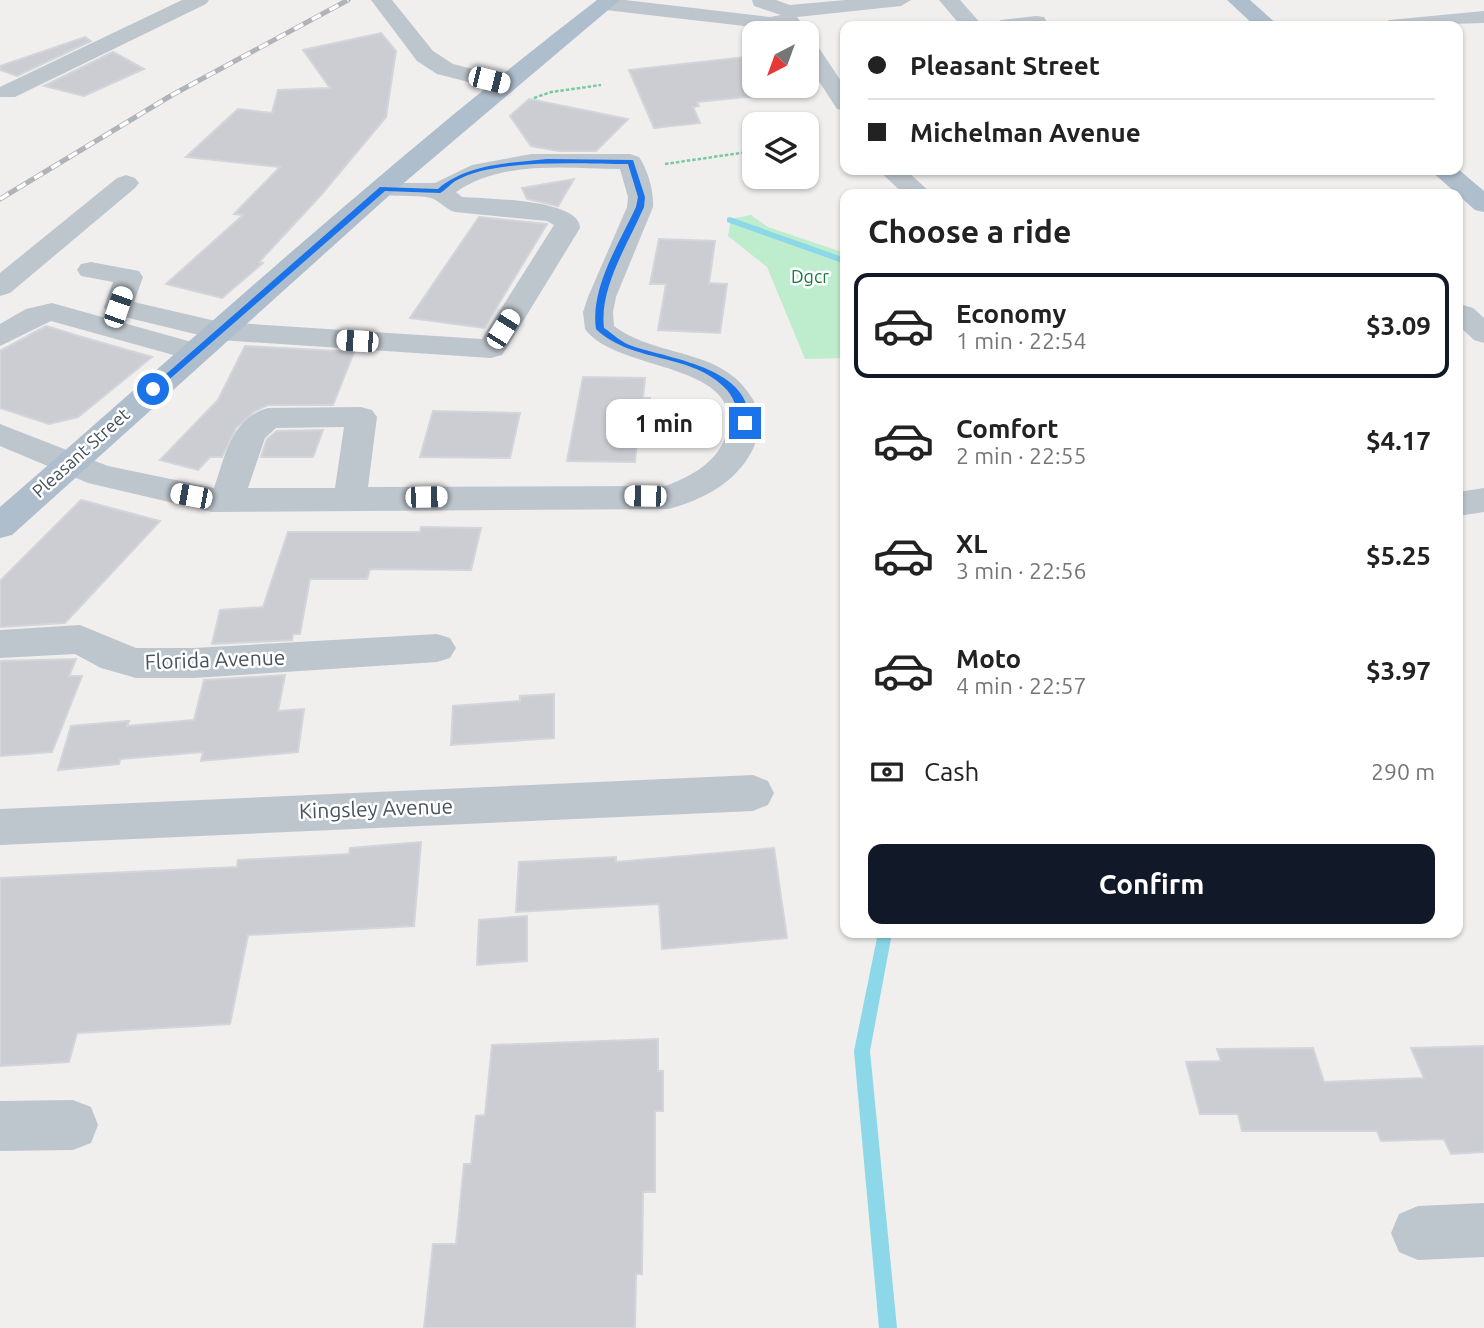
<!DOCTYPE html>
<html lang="en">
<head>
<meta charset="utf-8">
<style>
	body { margin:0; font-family:Ubuntu,sans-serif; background:#f6f6f6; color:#222; height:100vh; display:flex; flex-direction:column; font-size:26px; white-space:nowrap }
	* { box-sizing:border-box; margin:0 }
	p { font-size:23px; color:#767676 }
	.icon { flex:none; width:38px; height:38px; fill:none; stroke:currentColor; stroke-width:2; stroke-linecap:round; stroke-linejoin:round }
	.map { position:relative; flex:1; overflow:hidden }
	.sheet { position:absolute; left:840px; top:189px; width:623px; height:749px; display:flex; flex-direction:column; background:#fff; border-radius:14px; box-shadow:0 2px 5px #0004 }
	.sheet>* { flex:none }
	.guide { position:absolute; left:840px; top:21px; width:623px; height:154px; border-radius:14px; box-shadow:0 2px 5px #0004; display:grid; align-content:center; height:154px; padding:0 28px; background:#fff }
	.needle { width:46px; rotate:221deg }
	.fabs { position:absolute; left:742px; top:21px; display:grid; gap:14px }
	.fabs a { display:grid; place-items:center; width:77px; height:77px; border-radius:14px; background:#fff; box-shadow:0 2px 5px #0004; font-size:35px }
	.end { position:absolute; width:32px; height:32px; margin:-16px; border:9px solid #1a73e8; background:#fff; box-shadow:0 0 0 4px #fff }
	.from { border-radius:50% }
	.bubble { position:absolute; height:49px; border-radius:14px; background:#fff; box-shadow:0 2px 5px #0004; font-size:23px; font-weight:600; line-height:49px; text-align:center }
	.car { position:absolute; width:21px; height:42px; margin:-21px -10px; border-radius:9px; box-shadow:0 0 5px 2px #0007; background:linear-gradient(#fff 24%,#345 0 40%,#fff 0 76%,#345 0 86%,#fff 0) }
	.guide b { display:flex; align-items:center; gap:24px; height:66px; font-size:26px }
	.guide b+b { border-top:2px solid #e0e0e0 }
	.guide i { width:18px; height:18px; background:#222 }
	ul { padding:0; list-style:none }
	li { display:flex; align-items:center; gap:21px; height:105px; margin:0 14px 10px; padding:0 14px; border:4px solid transparent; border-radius:14px }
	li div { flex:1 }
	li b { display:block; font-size:26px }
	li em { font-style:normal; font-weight:600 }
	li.selected { border-color:#111827 }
	li>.icon { width:63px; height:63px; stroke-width:1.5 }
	h2 { padding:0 28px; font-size:32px; line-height:84px }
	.pay { display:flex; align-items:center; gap:18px; height:77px; padding:0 28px; font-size:26px }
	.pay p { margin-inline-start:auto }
	.button { display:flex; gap:14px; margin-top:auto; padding:14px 28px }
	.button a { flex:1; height:80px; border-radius:14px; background:#111827; color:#fff; font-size:28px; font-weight:600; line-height:80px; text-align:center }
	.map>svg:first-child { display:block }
</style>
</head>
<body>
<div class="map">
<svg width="1484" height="1328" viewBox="0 0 1484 1328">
	<rect width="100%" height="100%" fill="#f1eeee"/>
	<path fill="#beedce" d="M751 215 768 227 845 253V358L805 359 767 267 728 236 731 219Z"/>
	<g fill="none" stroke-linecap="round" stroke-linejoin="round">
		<g fill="#8cd8e8" fill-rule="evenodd">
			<path d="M730 217 845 258V264L727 222V218Z"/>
			<path d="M878 933H892L870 1051 897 1328H879L854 1051Z"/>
		</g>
	</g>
	<g fill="#cbcdd3" stroke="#d2d5d9" stroke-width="2">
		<path d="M381 33 396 51 386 117 321 195 259 262 263 263 222 298 166 284 243 215 234 214 280 167 186 157 238 109 272 113 278 90 330 88 303 50Z"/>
		<path d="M85 37 91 41 17 76 0 70V66Z"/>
		<path d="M113 52 144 69 84 96 44 86Z"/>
		<path d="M754 56V96L697 102 699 106 693 107 700 123 654 128 629 70Z"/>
		<path d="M529 99 628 119 596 151H559L531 146 510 116Z"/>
		<path d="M574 179 558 206 527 199 522 188Z"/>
		<path d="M479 217 547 224 484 328 410 318Z"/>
		<path d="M659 239 715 241 709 283 727 284 720 333 658 330 666 284H650Z"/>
		<path d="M46 326 82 337 152 357 78 417 49 424 0 408V351Z"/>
		<path d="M245 346 354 352 333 405H268L255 411 236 428 222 457H210L198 470 160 460 218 400Z"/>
		<path d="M583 377 645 378 643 398H650L646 440H637L635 462 567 461Z"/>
		<path d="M433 411 520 413 510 458 420 457Z"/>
		<path d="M323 430 313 457H261L267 439 277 431Z"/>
		<path d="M81 500 160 521 65 623 0 627V581Z"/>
		<path d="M421 527 481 528 471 570 370 569 367 579H310L300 634H293L292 640 212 644 220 610 263 607 288 532H420Z"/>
		<path d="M76 659 69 676H82L52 752 0 756V661Z"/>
		<path d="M285 675 278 711 304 709 298 752 201 761 203 752 120 759 119 764 58 770 71 726 129 721 127 726 194 720 204 680Z"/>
		<path d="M554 694V738L451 745 453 706 520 701V696Z"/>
		<path d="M421 842 414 926 248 935 230 1024 77 1033 69 1062 0 1066V878L237 867 238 860 349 854 350 848Z"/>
		<path d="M774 848 787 938 662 949 659 904 516 912 519 862 616 857V862Z"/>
		<path d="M527 916V961L477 965 479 920Z"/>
		<path d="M658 1039V1071H663V1111H655V1192H643L642 1274H636L635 1328H424L433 1244H456L464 1164H471L476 1116 485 1115 492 1045Z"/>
		<path d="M1484 1046V1152L1451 1154 1444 1139 1381 1141 1377 1131H1242L1238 1114H1200L1186 1062 1221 1061 1217 1049 1313 1048 1324 1082 1424 1078 1411 1048Z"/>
	</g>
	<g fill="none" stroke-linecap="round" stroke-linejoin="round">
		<g stroke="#77ca9e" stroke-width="2.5" stroke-dasharray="3.5 2" stroke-linecap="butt">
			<path d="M534 98 551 92 601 85"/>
			<path d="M665 164 754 151"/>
		</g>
		<g fill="#bdc6cd" fill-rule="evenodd">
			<path d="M182 0H209L206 4 15 97H0V87Z"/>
			<path d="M371 0H392L433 51 453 64 512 79 515 84 504 91 437 74 417 61Z"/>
			<path d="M597 0H625L770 17 781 15 754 6 752 0H776L790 5 845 0H911L901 6 797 17 800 21 797 26 770 29 605 10 598 8 595 4Z"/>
			<path d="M939 0H960L983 26H961Z"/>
			<path d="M1484 11V23L1378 26 1389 20Z"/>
			<path d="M1036 16 1044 17 1047 22 1044 26H990L1001 20Z"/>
			<path d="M807 40 815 42 845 87V111L837 109 807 63Z"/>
			<path d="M531 154H630L639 157C648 170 654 192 653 207L616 297 613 312 614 326C658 359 722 347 752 398 762 414 761 431 753 449 736 483 704 499 669 509L212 512 88 483 0 446V424L108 466 214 488C225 457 231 418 268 408L361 407 372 410 377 417 368 487 666 486C691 476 717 463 726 435 748 361 616 373 585 329L583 312 588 297 627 207 628 197 620 169C566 168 503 160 456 192L462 197C486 199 580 199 580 228L506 349 502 355 491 358 220 340 108 313 104 307 113 282 81 276 77 270 81 264 91 262 139 271 143 277 134 302 220 322 482 339 554 225 547 221 455 212C445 209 440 201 431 198 413 194 392 198 374 193L370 188 374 183H435L472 165ZM344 427 335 488H248L265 438 276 428Z"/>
			<path d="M878 170H906L932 194H904Z"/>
			<path d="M126 175 135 178 139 183 135 188 10 293 0 296V273L117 178Z"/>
			<path d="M52 303 206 346 210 352 206 358 195 361 51 321 0 346V324L26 309Z"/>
			<path d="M1463 305 1473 308 1484 318V343L1474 340 1458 325V307Z"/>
			<path d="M1484 488V512L1458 516V492Z"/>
			<path d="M80 625 136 648H194L437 634 450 638 456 648 450 658 437 662 194 678H136L101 668 75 654 0 658V630Z"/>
			<path d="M753 775 768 781 774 793 768 805 753 811 0 845V809Z"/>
			<path d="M73 1100 91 1107 98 1125 91 1143 73 1150 0 1151V1101Z"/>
			<path d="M1484 1203V1257L1418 1260 1399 1252 1391 1233 1399 1214 1418 1206Z"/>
		</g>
		<g fill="#afbecc" fill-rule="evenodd">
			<path d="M597 0H620L392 193 12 535 0 538V507C197 336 390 159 597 0Z"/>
			<path d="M1227 0H1250L1279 26H1255Z"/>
			<path d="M1458 169 1484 191V212L1475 210 1430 170Z"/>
		</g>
		<defs>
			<path id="rail" d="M0 199 172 95 348 0"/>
		</defs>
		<use href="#rail" stroke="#b0b4b8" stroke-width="5"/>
		<use href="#rail" stroke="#fff" stroke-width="3.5" stroke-dasharray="10" stroke-linecap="butt"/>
	</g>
	<path fill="#1a73e8" d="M547 159 633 160 645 197 644 207C628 244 599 288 604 328 613 334 622 343 632 346 669 359 756 368 748 425H742C737 413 736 400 727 390 693 352 632 364 596 329 590 288 619 244 636 207L638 197 628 164C582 164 497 158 457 180 450 184 446 190 440 193L385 191 156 391 149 389 380 187 438 189C467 164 510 163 547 159Z"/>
	<g text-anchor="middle" stroke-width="5" stroke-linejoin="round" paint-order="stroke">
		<g font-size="18" fill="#1a7947" stroke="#fff">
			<text x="810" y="283">Dgcr</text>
		</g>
		<g font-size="18" fill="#47525b" stroke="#fff">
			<text transform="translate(81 453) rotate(-42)" y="6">Pleasant Street</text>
		</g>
		<g font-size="21" fill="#47525b" stroke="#fff">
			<text transform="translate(215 660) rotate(-2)" y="7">Florida Avenue</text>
			<text transform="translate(376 809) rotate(-2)" y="7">Kingsley Avenue</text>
		</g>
	</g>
</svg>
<div class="fabs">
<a><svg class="needle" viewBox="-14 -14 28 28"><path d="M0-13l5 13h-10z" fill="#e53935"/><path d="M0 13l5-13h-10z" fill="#767676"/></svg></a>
<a><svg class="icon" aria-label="layers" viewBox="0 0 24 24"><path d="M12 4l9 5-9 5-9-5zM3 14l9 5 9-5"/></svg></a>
</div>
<i class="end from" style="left:153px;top:389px"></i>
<i class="end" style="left:745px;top:423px"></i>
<div class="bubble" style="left:606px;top:399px;width:116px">1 min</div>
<i class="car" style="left:489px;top:80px;rotate:104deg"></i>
<i class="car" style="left:118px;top:307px;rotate:19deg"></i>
<i class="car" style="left:503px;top:329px;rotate:32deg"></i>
<i class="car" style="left:357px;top:341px;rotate:274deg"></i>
<i class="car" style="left:191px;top:496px;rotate:281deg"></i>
<i class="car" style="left:645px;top:496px;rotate:271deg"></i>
<i class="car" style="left:426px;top:497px;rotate:89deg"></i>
<div class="guide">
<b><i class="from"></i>Pleasant Street</b>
<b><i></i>Michelman Avenue</b>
</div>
<section class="sheet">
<h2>Choose a ride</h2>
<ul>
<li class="selected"><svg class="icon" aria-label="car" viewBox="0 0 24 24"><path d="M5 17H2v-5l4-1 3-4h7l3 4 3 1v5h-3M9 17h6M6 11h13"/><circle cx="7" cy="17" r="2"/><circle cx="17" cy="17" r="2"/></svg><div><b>Economy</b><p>1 min · 22:54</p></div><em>$3.09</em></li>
<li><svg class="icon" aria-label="car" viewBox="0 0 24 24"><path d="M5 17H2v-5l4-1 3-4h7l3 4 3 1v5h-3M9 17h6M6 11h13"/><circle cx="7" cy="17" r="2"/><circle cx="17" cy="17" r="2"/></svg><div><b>Comfort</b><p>2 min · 22:55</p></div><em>$4.17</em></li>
<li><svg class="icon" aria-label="car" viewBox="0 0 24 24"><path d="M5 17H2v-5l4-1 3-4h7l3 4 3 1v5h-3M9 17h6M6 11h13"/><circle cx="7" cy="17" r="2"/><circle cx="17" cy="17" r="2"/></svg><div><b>XL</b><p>3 min · 22:56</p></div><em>$5.25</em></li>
<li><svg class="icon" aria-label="car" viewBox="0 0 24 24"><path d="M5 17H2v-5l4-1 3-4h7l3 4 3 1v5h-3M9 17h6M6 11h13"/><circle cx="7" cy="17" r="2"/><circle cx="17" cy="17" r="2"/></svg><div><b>Moto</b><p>4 min · 22:57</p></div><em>$3.97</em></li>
</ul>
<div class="pay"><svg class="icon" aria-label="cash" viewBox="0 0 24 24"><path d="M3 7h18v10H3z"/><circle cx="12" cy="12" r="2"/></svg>Cash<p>290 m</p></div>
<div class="button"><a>Confirm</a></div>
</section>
</div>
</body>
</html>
